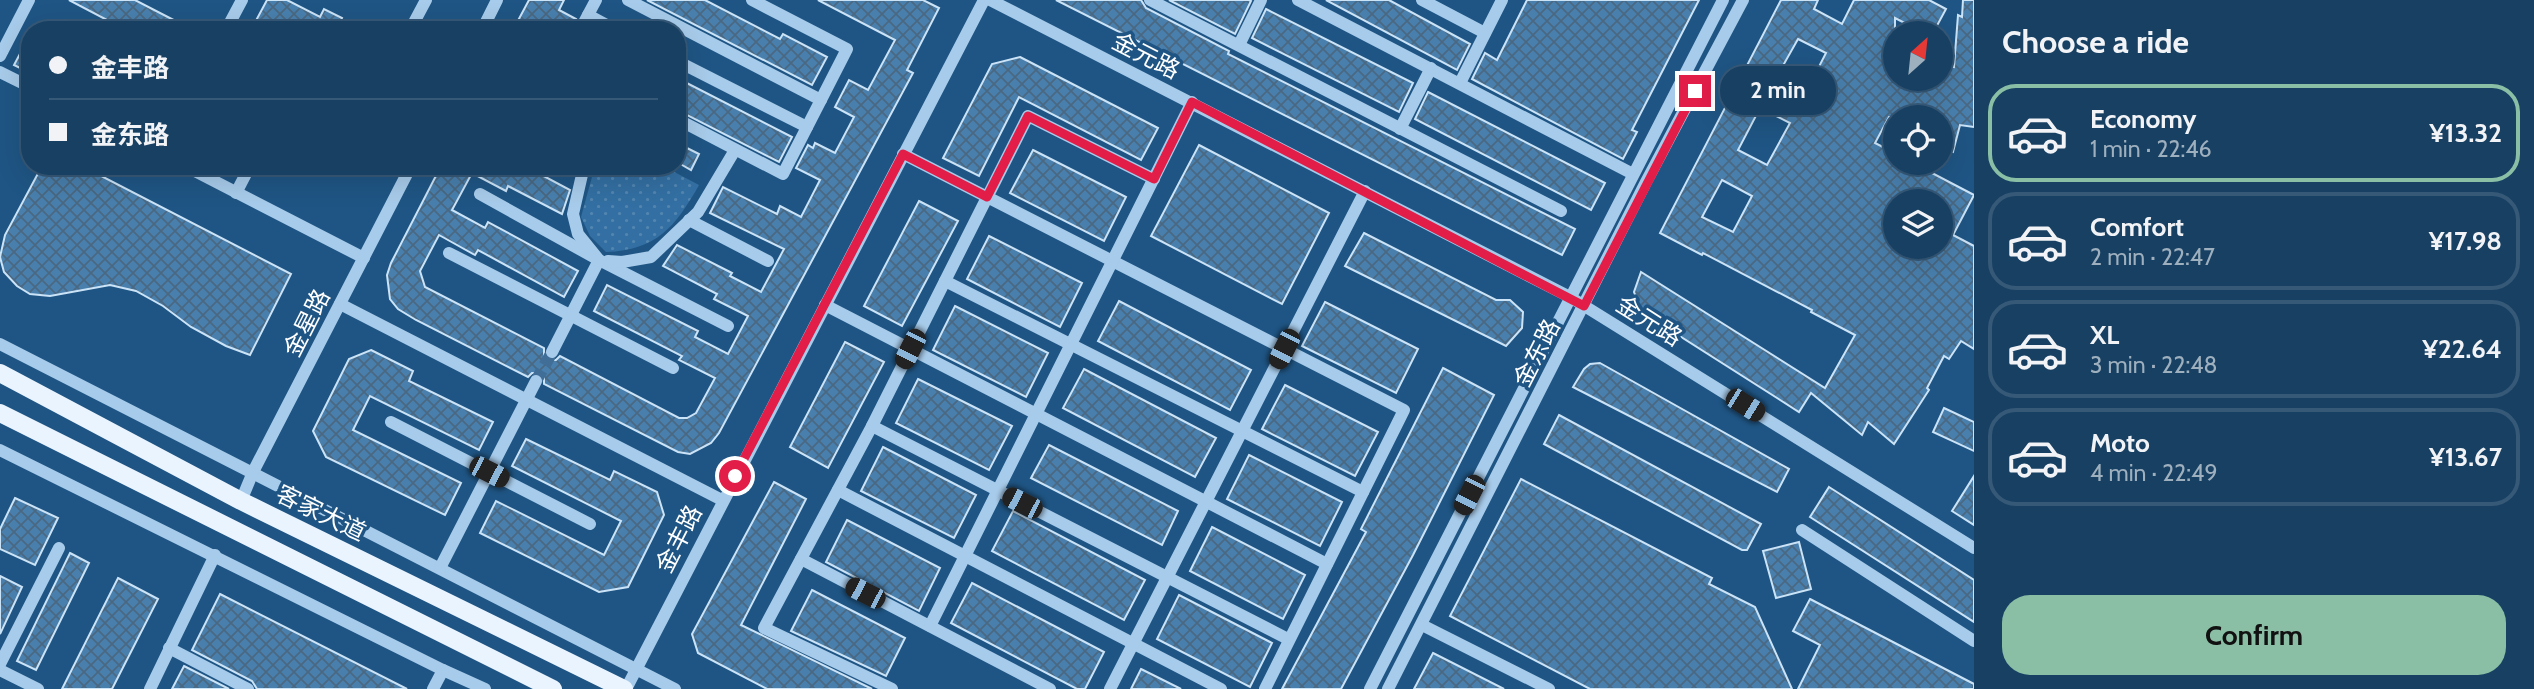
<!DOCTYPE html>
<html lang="en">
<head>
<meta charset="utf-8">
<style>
	body { margin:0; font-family:Cabin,"Noto Sans SC",sans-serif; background:#244b6c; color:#f1f3f6; height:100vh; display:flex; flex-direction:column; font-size:26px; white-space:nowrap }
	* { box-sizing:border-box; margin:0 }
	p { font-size:23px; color:#9eafbe }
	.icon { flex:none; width:38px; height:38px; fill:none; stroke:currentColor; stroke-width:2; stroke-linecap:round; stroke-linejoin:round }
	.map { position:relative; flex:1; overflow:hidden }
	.sheet { display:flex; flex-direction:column; background:#174063; width:560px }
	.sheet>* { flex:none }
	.banner { position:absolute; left:21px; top:21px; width:665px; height:154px; border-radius:28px; box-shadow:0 7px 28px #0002,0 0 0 2px #365978; display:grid; align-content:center; height:154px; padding:0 28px; background:#174063 }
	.needle { width:46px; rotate:27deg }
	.tools { position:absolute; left:1883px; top:21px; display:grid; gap:14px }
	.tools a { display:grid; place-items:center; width:70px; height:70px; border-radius:50%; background:#174063; box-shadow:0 7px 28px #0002,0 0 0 2px #365978; font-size:35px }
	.end { position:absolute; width:32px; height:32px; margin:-16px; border:9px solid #e11d48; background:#fff; box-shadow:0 0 0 4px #fff }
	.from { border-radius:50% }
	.bubble { position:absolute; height:49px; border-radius:24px; background:#174063; box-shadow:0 7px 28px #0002,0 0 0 2px #365978; font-size:23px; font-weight:700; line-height:49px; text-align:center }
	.car { position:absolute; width:21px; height:42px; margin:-21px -10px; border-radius:9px; box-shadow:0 0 5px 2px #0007; background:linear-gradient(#222 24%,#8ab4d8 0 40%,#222 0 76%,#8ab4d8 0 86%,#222 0) }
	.banner b { display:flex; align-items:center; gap:24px; height:66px; font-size:26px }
	.banner b+b { border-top:2px solid #365978 }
	.banner i { width:18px; height:18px; background:#f1f3f6 }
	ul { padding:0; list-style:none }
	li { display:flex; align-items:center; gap:21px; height:98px; margin:0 14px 10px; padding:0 14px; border:4px solid #365978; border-radius:28px }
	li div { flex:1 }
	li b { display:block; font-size:26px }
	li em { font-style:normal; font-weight:700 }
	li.on { border-color:#8abfa5 }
	li>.icon { width:63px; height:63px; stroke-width:1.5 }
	h2 { padding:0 28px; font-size:32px; line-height:84px }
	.button { display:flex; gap:14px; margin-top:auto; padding:14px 28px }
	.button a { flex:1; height:80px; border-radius:28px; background:#8abfa5; color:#111; font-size:28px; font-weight:700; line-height:80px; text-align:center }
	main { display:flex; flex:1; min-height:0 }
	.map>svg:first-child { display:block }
</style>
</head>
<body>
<main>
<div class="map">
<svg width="1974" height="689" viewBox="0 0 1974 689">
	<defs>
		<pattern id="park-dots" width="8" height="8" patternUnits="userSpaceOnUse" patternTransform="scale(1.75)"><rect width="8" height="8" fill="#336fa2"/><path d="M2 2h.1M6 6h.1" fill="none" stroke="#5285b0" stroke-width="1.8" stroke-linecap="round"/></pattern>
		<pattern id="building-cross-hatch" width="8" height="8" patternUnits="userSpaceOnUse" patternTransform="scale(1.75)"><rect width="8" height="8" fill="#487fad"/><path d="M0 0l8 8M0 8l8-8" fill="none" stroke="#4a6881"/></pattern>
	</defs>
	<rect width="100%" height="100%" fill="#1f5584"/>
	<path fill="url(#park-dots)" d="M595 166H663L699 185C675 227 657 250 606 252L590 236 581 217Z"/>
	<g fill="url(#building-cross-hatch)" stroke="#cbe3f7" stroke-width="2" fill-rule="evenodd">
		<path d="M69 0H135L193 30H126Z"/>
		<path d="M267 0H287L320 17 324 9 342 18 338 27 344 30H251Z"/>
		<path d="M529 0H564L559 10 576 19 571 30H513Z"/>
		<path d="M647 0H705L780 39 783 34 827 57 812 85Z"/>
		<path d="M818 0H923L939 8 907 70 913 73 719 433 711 443 690 454 678 452 544 384V377L539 373H532L528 377 416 320 398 309 390 299 387 275 391 263 441 166H525L570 190 562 214 508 186 506 191 472 173 452 210 485 228 488 222 578 271 564 297 478 250 475 255 439 235 420 271 425 287 544 348V356L549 360H556L560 356 679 418H687L696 413 715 378 679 360 682 356 594 311 607 285 698 331 695 337 728 354 748 316 714 299 717 294 663 266 677 245 732 273 730 276 761 292 784 249 710 213 723 187 777 214 780 206 801 217 820 180 796 168 808 145 813 148 815 143 835 153 854 117 835 107 849 80 868 90 895 40Z"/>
		<path d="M1056 0H1141L1146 8 1229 51 1228 54 1575 229 1562 255Z"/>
		<path d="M1169 0H1249L1251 1 1235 34Z"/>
		<path d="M1326 0H1389L1470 44 1457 70Z"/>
		<path d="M1527 0H1699L1632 130 1637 132 1623 159 1472 79 1485 53 1497 60Z"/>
		<path d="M1781 0H1818L1814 9 1842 24 1854 0H1929L1946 9 1933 33H1924L1895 18V79H1941V65L1954 67 1958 15 1962 17 1963 0H1974V127L1960 125 1953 152 1941 147V117H1889L1875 143 1895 153V163H1913L1974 195 1953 235 1974 246V349L1961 341 1949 359 1944 356 1927 388 1929 390 1894 444 1868 422 1862 435 1811 393 1799 412 1642 312 1634 292 1641 272 1825 388 1855 335 1811 312 1812 310 1703 253 1702 255 1660 233ZM1798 39 1826 53 1805 94 1776 78ZM1760 108 1790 123 1767 165 1738 150ZM1722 180 1752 196 1733 232 1702 217ZM1895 201H1941V247H1895Z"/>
		<path d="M1266 9 1413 83 1399 112 1252 38Z"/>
		<path d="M30 35V73L14 65Z"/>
		<path d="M1020 57 1158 128 1141 160 1019 97 979 176 943 158 992 64Z"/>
		<path d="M677 78 792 137 779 162 677 110Z"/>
		<path d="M1428 92 1605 183 1591 210 1415 119Z"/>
		<path d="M677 143 699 154 691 170 677 162Z"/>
		<path d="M1199 145 1329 213 1282 304 1151 236Z"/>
		<path d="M1033 150 1126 197 1104 241 1010 193Z"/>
		<path d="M42 166H82L291 274 250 355 226 346 191 327 163 306 136 291 110 285 50 296 30 294 17 286 4 272 0 257 5 235Z"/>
		<path d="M919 201 958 221 902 326 864 306Z"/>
		<path d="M1364 233 1496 300H1510L1523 312 1522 328 1506 346 1345 266Z"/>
		<path d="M989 236 1082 283 1060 327 967 279Z"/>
		<path d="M1119 301 1251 370 1230 410 1098 341Z"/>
		<path d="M1325 302 1418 349 1396 393 1302 346Z"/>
		<path d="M955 306 1048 353 1026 397 933 350Z"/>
		<path d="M845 342 884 362 828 468 790 447Z"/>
		<path d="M371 350 413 371 409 381 493 422 479 450 370 396 353 430 461 483 445 515 326 457 313 431 349 359Z"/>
		<path d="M1600 363 1789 469 1777 492 1573 387 1584 369 1590 364Z"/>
		<path d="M1443 368 1494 395 1413 555 1341 689H1282L1366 532 1361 529Z"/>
		<path d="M1084 369 1216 438 1195 477 1063 408Z"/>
		<path d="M918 379 1012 426 989 470 896 423Z"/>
		<path d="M1285 385 1378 432 1355 476 1262 429Z"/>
		<path d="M1944 408 1974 422V451L1933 432Z"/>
		<path d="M1559 415 1761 524 1747 550H1742L1544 444Z"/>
		<path d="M526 439 610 480 614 471 657 492 664 515 628 587 599 592 480 533 496 501 604 555 621 521 512 466Z"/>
		<path d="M1049 445 1178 511 1162 545 1031 478Z"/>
		<path d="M883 447 976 495 954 538 861 491Z"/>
		<path d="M1249 455 1342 502 1320 546 1227 499Z"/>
		<path d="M1974 476V525L1952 511Z"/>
		<path d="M1521 479 1712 578 1709 584 1755 607 1792 689H1590L1450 616Z"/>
		<path d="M774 482 806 499 741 625 872 689H767L698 653 692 634Z"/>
		<path d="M1829 487 1974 580V622L1810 517Z"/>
		<path d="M15 498 58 518 35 565 0 549V529Z"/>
		<path d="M1013 511 1145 580 1124 620 992 551Z"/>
		<path d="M847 520 940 568 919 611 826 562Z"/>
		<path d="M1212 527 1305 575 1283 619 1190 571Z"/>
		<path d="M1799 542 1811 589 1776 598 1763 551Z"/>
		<path d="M70 553 89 563 36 670 17 661Z"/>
		<path d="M0 576 22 587 0 634Z"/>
		<path d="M118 578 158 599 112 689H62Z"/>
		<path d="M972 583 1104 652 1085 689H1077L951 623Z"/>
		<path d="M812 590 905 638 886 676 791 631Z"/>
		<path d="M220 594 407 689H257L252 681 192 650Z"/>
		<path d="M1179 595 1272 643 1250 687 1157 639Z"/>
		<path d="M1810 599 1974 684V689H1798L1820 645 1793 631Z"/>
		<path d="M1433 653 1504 689H1414Z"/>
		<path d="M184 666 229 689H172Z"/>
		<path d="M1141 669 1181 689H1131Z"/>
	</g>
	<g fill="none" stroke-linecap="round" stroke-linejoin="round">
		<path stroke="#416e96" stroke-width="12" stroke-dasharray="12 6" stroke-linecap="butt" d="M536 381 552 352"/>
		<g stroke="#a7cbea" stroke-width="12">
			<path d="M628 0 821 100"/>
			<path d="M990 0 1570 297 1974 548"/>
			<path d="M1150 0 1561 211"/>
			<path d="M1298 0 1633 174"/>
			<path d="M1422 0 1485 33"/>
			<path d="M588 15 616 30"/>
			<path d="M226 30 242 0"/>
			<path d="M410 30 426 0"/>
			<path d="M482 30 497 0"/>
			<path d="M580 30 596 0"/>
			<path d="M1239 45 1261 0"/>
			<path d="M0 56 29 0"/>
			<path d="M677 61 807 127"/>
			<path d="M0 72 30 87"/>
			<path d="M1460 83 1502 0"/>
			<path d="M677 119 783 174 847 49 752 0"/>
			<path d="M1400 129 1431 68"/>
			<path d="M903 154 1404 410 1265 689"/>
			<path d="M185 166 364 258"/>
			<path d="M236 193 250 166"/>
			<path d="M480 194 599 260 728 326"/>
			<path d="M689 220 768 261"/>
			<path d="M449 253 673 368"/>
			<path d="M608 261 622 262 651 257 698 212 735 150"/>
			<path d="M945 281 1363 492"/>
			<path d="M340 304 722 500"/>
			<path d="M825 305 1327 564"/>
			<path d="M0 344 675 689"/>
			<path d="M552 352 599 260 578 234 573 214 584 166"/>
			<path d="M391 422 590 524"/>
			<path d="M872 426 1288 639"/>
			<path d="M0 450 443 670 485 689"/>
			<path d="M838 490 1221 689"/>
			<path d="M241 501 253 472 411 166"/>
			<path d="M1802 530 1974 641"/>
			<path d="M801 559 1050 689"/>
			<path d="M440 568 536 381"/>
			<path d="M1422 625 1549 689"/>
			<path d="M930 626 1192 102"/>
			<path d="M169 648 248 689"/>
			<path d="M0 664 59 548"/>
			<path d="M0 670 38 689"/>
			<path d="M150 689 215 555"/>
			<path d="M433 689 443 670"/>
			<path d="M626 689 984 0"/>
			<path d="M892 689 764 628 872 426 1028 116 1154 179"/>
			<path d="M1110 689 1365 191"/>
			<path d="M1370 689 1723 0"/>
			<path d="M1388 689 1646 182 1743 0"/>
		</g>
		<g stroke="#eaf4fe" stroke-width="18">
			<path d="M0 373 241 501 624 689"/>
			<path d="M0 413 553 689"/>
		</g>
	</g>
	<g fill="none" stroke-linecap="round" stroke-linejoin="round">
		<path stroke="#e11d48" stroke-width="9" d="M735 476 903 154 987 197 1028 116 1154 179 1192 102 1584 306 1695 91"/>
	</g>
	<g text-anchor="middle" stroke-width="7" stroke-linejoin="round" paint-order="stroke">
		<g font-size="24" fill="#fff" stroke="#1f5584">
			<text transform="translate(1146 56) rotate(27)" y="8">金元路</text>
			<text transform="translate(1649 321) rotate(32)" y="8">金元路</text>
			<text transform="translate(307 323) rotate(-63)" y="8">金星路</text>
			<text transform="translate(1537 353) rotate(-63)" y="8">金东路</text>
			<text transform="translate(321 513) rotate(26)" y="8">客家大道</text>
			<text transform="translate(679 539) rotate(-63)" y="8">金丰路</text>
		</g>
	</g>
</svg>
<div class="tools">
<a><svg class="needle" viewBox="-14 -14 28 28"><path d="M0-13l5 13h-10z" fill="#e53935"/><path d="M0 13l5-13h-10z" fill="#9eafbe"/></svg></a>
<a><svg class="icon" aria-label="locate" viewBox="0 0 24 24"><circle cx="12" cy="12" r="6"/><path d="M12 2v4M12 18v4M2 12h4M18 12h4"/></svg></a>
<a><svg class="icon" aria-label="layers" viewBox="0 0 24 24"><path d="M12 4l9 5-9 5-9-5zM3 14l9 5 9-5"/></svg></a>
</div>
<i class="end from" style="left:735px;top:476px"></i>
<i class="end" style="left:1695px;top:91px"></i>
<div class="bubble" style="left:1720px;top:66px;width:116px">2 min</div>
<i class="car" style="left:910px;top:349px;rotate:207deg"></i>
<i class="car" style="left:1284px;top:349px;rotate:207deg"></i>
<i class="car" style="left:1745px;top:405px;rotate:122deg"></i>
<i class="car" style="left:489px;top:472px;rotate:117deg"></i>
<i class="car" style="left:1469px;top:495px;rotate:207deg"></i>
<i class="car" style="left:1022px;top:503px;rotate:297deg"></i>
<i class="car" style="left:865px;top:593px;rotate:297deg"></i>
<div class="banner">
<b><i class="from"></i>金丰路</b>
<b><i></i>金东路</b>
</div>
</div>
<section class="sheet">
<h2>Choose a ride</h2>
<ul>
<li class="on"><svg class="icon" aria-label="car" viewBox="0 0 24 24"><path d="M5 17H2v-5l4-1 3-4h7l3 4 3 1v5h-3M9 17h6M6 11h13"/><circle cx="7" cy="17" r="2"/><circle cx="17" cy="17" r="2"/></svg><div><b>Economy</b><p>1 min · 22:46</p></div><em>¥13.32</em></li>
<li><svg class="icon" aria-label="car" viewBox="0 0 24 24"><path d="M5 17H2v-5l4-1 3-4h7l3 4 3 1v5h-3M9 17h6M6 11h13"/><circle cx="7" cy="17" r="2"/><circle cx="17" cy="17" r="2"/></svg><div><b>Comfort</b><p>2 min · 22:47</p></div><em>¥17.98</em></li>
<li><svg class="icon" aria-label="car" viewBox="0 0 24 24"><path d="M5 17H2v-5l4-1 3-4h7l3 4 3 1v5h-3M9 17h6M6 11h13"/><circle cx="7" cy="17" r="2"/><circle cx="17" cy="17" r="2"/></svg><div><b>XL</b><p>3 min · 22:48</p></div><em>¥22.64</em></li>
<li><svg class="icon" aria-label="car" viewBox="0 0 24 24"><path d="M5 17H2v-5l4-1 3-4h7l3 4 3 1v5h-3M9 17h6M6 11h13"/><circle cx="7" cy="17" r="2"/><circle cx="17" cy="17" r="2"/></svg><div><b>Moto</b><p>4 min · 22:49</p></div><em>¥13.67</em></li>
</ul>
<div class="button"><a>Confirm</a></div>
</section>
</main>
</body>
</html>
